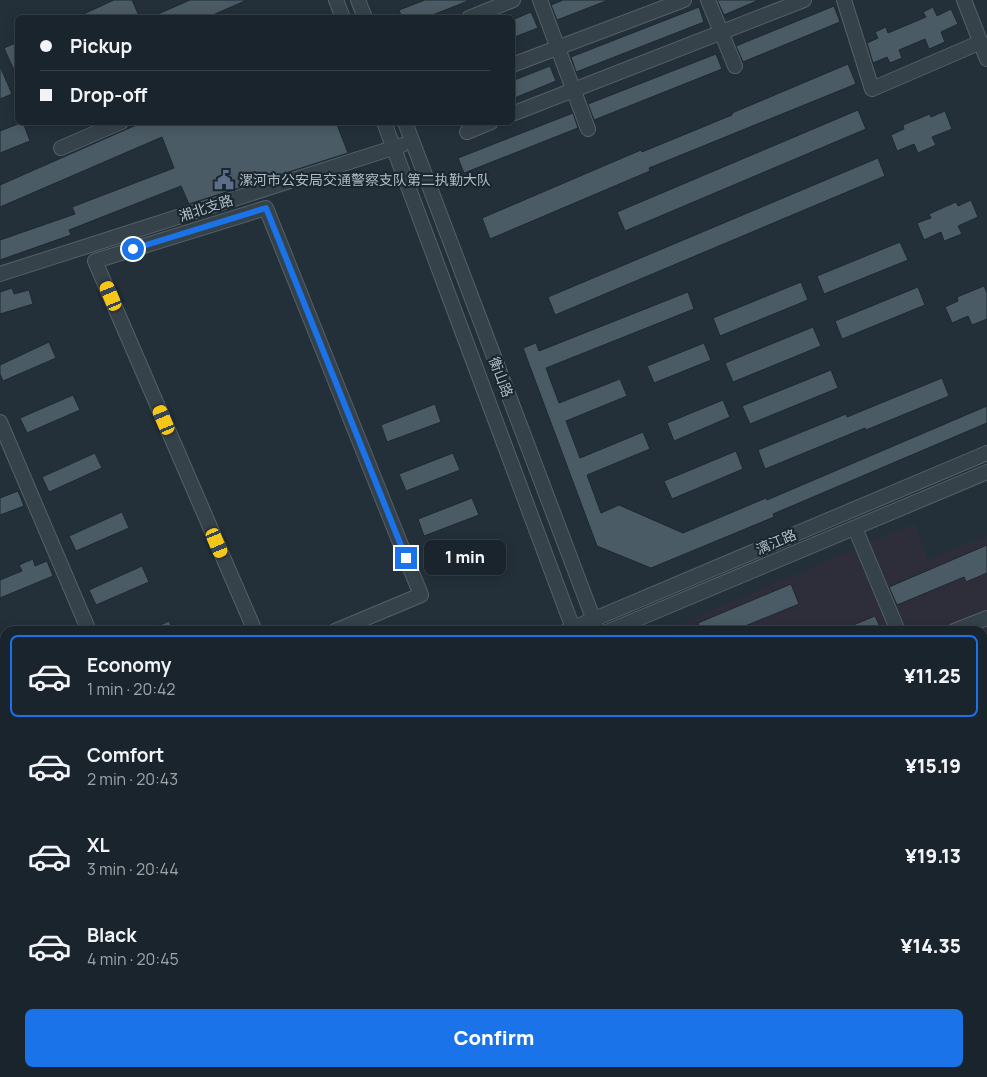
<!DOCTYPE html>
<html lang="en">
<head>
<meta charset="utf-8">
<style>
	body { margin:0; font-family:Manrope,"Noto Sans SC",sans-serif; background:#232c34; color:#f1f3f6; height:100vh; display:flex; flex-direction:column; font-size:19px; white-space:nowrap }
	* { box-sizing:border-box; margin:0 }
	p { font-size:16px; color:#9fa4a9 }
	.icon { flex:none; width:28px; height:28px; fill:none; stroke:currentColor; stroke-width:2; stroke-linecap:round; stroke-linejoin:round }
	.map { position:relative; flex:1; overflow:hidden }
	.drawer { position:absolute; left:0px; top:626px; width:988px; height:451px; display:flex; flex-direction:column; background:#1a242c; border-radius:15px 15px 0 0; box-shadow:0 2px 12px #0003,0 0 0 1px #384148 }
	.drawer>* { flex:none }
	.banner { position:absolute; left:15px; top:15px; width:500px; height:110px; border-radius:8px; box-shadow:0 2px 12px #0003,0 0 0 1px #384148; display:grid; align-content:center; height:110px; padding:0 25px; background:#1a242c }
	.end { position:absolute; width:22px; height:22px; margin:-11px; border:6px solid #1a73e8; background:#fff; box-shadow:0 0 0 2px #fff }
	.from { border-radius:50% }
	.bubble { position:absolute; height:35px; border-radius:8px; background:#1a242c; box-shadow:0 2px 12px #0003,0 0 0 1px #384148; font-size:16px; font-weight:800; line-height:35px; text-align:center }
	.car { position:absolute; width:15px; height:30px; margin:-15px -8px; border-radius:6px; box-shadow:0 0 4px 1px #0007; background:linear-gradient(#f5c518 24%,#345 0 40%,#f5c518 0 76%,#345 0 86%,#f5c518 0) }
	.banner b { display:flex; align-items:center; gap:18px; height:48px; font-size:19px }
	.banner b+b { border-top:1px solid #384148 }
	.banner i { width:12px; height:12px; background:#f1f3f6 }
	ul { padding:9px 0 0; list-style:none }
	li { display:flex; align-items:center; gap:15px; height:82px; margin:0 10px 8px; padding:0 15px; border:2px solid transparent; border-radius:8px }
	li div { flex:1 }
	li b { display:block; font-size:19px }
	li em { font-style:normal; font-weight:800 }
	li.on { border-color:#1a73e8 }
	li>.icon { width:45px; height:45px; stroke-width:1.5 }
	.action { display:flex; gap:10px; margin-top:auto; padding:10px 25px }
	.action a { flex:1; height:58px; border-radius:8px; background:#1a73e8; color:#fff; font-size:20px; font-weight:800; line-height:58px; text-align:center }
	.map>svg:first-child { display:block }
</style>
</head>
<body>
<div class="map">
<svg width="987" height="1077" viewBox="0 0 987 1077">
	<rect width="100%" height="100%" fill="#23303a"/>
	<g fill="#2e2e3b">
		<path d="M915 523 928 560 987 535V1069L983 1071 982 631H663Z"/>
		<path d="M825 1073H978L967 1077H826Z"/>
	</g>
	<g fill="#4b5b65" stroke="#1d2931">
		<path d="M114 0H132L140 18H75Z"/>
		<path d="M190 0H247L206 18H149Z"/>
		<path d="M425 0H468V1L425 18H402L399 10Z"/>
		<path d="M563 0H606V1L557 20 551 5Z"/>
		<path d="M717 0H759L724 15Z"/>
		<path d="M834 6 840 22 743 62 736 46Z"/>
		<path d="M699 7 704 22 576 72 571 57Z"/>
		<path d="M933 7 937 16 951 9 958 24 941 32 945 42 929 49 925 39 899 50 902 58 890 63 887 57 873 63 867 43 878 38 875 32 886 27 888 33 926 17 923 12Z"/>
		<path d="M531 12 538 28 512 38V20Z"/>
		<path d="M18 42V79L4 48Z"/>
		<path d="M716 54 722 69 594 120 588 104Z"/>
		<path d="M848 64 856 84 649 168 650 171 490 239 482 218 641 150 642 152 732 115V113Z"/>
		<path d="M0 66 12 94 0 99Z"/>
		<path d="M550 66 556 81 512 99V81Z"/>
		<path d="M858 110 866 129 625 231 617 212Z"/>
		<path d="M945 111 952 129 932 137 936 145 918 153 914 144 897 151 891 135 904 129 903 125 930 114 931 117Z"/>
		<path d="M573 113 578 128 464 173 458 158Z"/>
		<path d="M23 122 30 141 0 153V131Z"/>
		<path d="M143 122H336L348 153 189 204 181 186 69 230 71 235 0 260V240L75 214 72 207 174 168 162 137 0 207V185Z"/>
		<path d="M878 158 885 176 555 315 548 297Z"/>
		<path d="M971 200 978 217 958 226 962 234 944 241 941 232 924 240 917 223 931 218 929 214 956 202 958 206Z"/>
		<path d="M900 242 908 260 824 294 817 276Z"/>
		<path d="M801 282 808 300 720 336 713 318Z"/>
		<path d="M984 286 987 293V319L972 325 968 316 952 323 945 307 958 301 957 297Z"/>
		<path d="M918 287 925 305 842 339 835 321Z"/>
		<path d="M12 288 14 294 29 290 33 304 0 314V292Z"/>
		<path d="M688 292 694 309 546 368 559 403 620 379 627 396 566 421 580 458 643 432 650 449 587 475 601 513 619 505 683 533 766 498 767 500 987 406V423L773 514 774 517 651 568 597 546 523 348 536 343 539 351Z"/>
		<path d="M813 327 821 346 733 382 725 363Z"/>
		<path d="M49 342 56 358 3 381 0 374V365Z"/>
		<path d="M704 343 711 360 654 383 647 366Z"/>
		<path d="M831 370 838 388 750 424 742 406Z"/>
		<path d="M942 378 949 396 866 430 865 428 765 469 758 450 846 414 847 417Z"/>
		<path d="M73 395 80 410 27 433 20 418Z"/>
		<path d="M723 400 730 417 674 441 667 423Z"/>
		<path d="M435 404 441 422 387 442 381 425Z"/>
		<path d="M736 451 743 469 672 499 664 481Z"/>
		<path d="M95 453 102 468 49 492 42 477Z"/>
		<path d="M453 453 460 470 406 491 399 474Z"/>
		<path d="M18 491 24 506 0 515V498Z"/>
		<path d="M472 498 479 515 424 536 418 519Z"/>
		<path d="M122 512 129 528 76 551 69 536Z"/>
		<path d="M987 545V573L966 582 964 577 897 605 889 587Z"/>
		<path d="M33 559 35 566 47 561 53 576 0 598V580L22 571 19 565Z"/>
		<path d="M142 566 149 582 96 605 89 590Z"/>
		<path d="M791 584 799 604 733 631H701L698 623Z"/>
		<path d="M875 616 882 631H839Z"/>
		<path d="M169 621 174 631H147Z"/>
	</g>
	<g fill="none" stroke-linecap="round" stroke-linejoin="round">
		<defs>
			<g id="minor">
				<path d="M336 0 343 18"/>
				<path d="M358 0 365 18"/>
				<path d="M540 0 588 129"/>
				<path d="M708 0 735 66"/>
				<path d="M844 0 872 89 981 42"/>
				<path d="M964 0 987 59"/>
				<path d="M469 18 513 0"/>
				<path d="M512 65 684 0"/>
				<path d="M512 114 804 0"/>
				<path d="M384 122 574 631"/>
				<path d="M405 122 598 631"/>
				<path d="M467 132 491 122"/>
				<path d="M61 148 121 122"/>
				<path d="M0 274 402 145"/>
				<path d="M0 422 89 631"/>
				<path d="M855 528 898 631"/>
				<path d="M255 631 95 261 266 208 421 595 335 631"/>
				<path d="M566 631 987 453"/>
				<path d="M609 631 987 472"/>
				<path d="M954 631 987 618"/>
				<path d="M0 696 5 707"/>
				<path d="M982 763 987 761"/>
				<path d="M982 796 987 808"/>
				<path d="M0 873 5 871"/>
				<path d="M0 887 5 885"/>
				<path d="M748 1072 749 1077"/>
				<path d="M768 1072 770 1077"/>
				<path d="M298 1077 309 1072"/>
			</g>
		</defs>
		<use href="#minor" stroke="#546068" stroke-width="16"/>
		<use href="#minor" stroke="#36424a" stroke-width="14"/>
	</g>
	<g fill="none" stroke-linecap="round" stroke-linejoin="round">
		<path stroke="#1a73e8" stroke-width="6" d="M133 249 266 208 406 558"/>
	</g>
	<defs>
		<symbol id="civic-bare" viewBox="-9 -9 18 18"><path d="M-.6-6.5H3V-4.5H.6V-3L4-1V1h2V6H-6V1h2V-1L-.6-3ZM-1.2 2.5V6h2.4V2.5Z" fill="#5c6f8a" stroke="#1b272f" stroke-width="2.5" paint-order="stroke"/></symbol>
	</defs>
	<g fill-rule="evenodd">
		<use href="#civic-bare" x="210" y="166" width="28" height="28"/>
	</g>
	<g text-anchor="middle" stroke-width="4.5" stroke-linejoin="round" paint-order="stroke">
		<g font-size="14" fill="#b1bdc6" stroke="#1b272f" text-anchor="start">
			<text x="239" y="185">漯河市公安局交通警察支队第二执勤大队</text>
		</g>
		<g font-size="14" fill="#b1bdc6" stroke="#1b272f">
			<text transform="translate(206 208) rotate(-18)" y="5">湘北支路</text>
			<text transform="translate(501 377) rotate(69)" y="5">衡山路</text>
			<text transform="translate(776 542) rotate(-23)" y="5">漓江路</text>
		</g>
	</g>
</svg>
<i class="end from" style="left:133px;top:249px"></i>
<i class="end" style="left:406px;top:558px"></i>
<div class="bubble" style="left:424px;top:540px;width:82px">1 min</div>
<i class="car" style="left:111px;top:296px;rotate:337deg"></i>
<i class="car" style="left:164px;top:420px;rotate:337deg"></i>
<i class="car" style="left:217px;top:543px;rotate:157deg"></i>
<div class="banner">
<b><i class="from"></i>Pickup</b>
<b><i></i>Drop-off</b>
</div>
<section class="drawer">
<ul>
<li class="on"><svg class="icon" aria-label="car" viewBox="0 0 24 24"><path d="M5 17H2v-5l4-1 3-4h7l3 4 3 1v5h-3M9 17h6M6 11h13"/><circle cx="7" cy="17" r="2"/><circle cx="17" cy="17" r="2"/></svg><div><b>Economy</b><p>1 min · 20:42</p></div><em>¥11.25</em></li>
<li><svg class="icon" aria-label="car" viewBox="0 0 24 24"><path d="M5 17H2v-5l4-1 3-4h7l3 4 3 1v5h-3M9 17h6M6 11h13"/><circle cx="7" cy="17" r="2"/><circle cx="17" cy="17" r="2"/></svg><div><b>Comfort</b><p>2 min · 20:43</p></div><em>¥15.19</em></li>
<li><svg class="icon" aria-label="car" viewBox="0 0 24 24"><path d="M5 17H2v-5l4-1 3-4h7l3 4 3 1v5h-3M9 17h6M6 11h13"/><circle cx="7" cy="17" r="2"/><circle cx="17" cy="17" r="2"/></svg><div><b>XL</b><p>3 min · 20:44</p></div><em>¥19.13</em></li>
<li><svg class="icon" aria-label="car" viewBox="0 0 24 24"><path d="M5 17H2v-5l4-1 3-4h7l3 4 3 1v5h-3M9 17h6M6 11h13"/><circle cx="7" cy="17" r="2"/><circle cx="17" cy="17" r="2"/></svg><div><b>Black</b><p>4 min · 20:45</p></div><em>¥14.35</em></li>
</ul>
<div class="action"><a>Confirm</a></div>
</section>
</div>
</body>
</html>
